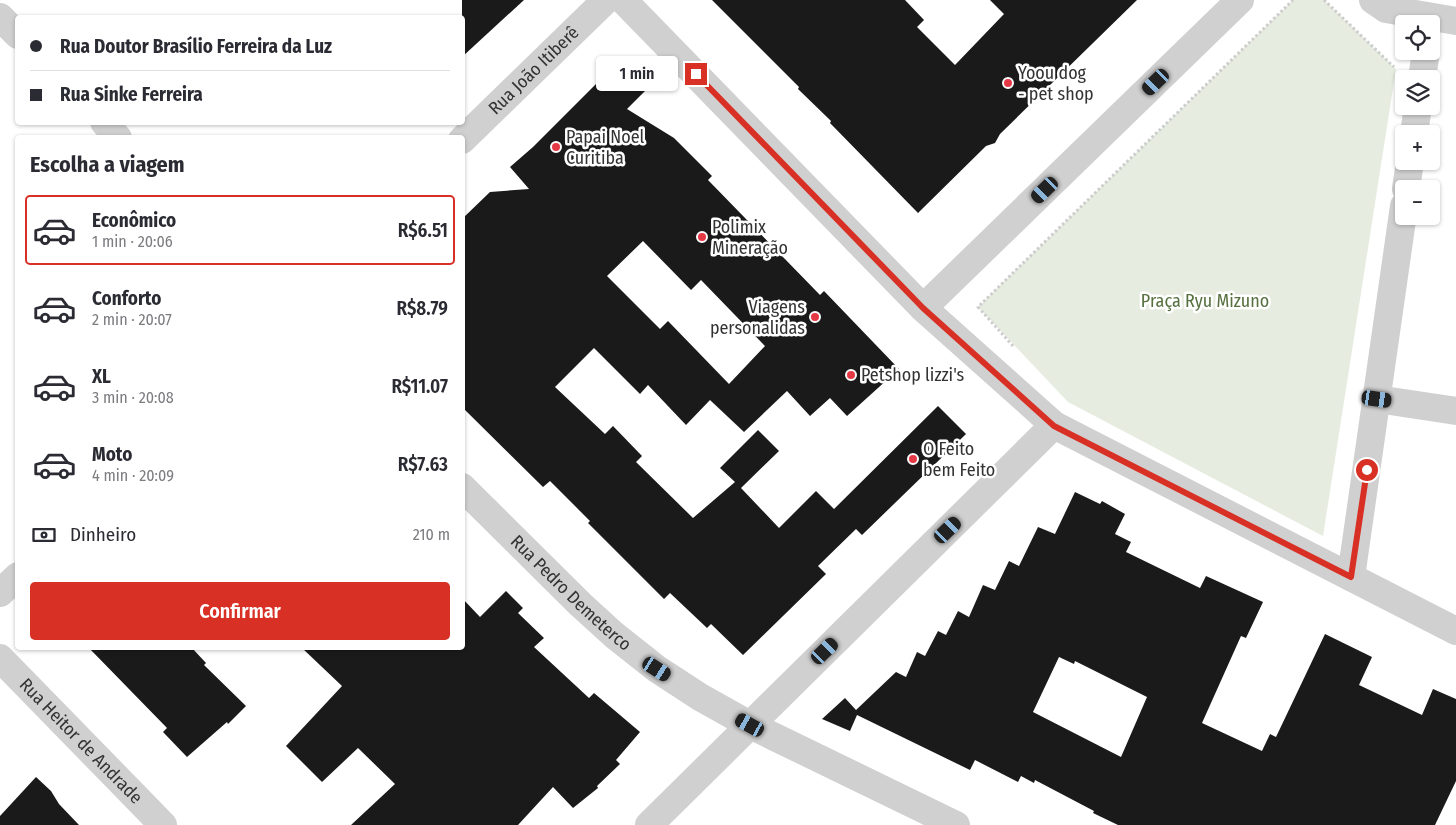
<!DOCTYPE html>
<html lang="pt">
<head>
<meta charset="utf-8">
<style>
	body { margin:0; font-family:"Fira Sans Condensed",sans-serif; background:#f2f2f3; color:#2b2b33; height:100vh; display:flex; flex-direction:column; font-size:19px; white-space:nowrap }
	* { box-sizing:border-box; margin:0 }
	p { font-size:16px; color:#7c7c81 }
	.icon { flex:none; width:28px; height:28px; fill:none; stroke:currentColor; stroke-width:2; stroke-linecap:round; stroke-linejoin:round }
	.map { position:relative; flex:1; overflow:hidden }
	.side { position:absolute; left:15px; top:135px; width:450px; height:515px; display:flex; flex-direction:column; background:#fff; border-radius:5px; box-shadow:0 1px 4px #0004 }
	.side>* { flex:none }
	.hud { position:absolute; left:15px; top:15px; width:450px; height:110px; border-radius:5px; box-shadow:0 1px 4px #0004; display:grid; align-content:center; height:110px; padding:0 15px; background:#fff }
	.buttons { position:absolute; left:1395px; top:15px; display:grid; gap:10px }
	.buttons a { display:grid; place-items:center; width:45px; height:45px; border-radius:5px; background:#fff; box-shadow:0 1px 4px #0004; font-size:25px }
	.end { position:absolute; width:22px; height:22px; margin:-11px; border:6px solid #d93025; background:#fff; box-shadow:0 0 0 2px #fff }
	.from { border-radius:50% }
	.bubble { position:absolute; height:35px; border-radius:5px; background:#fff; box-shadow:0 1px 4px #0004; font-size:16px; font-weight:600; line-height:35px; text-align:center }
	.car { position:absolute; width:15px; height:30px; margin:-15px -8px; border-radius:6px; box-shadow:0 0 4px 1px #0007; background:linear-gradient(#222 24%,#8ab4d8 0 40%,#222 0 76%,#8ab4d8 0 86%,#222 0) }
	.hud b { display:flex; align-items:center; gap:18px; height:48px; font-size:19px }
	.hud b+b { border-top:1px solid #e1e1e2 }
	.hud i { width:12px; height:12px; background:#2b2b33 }
	ul { padding:0; list-style:none }
	li { display:flex; align-items:center; gap:15px; height:70px; margin:0 10px 8px; padding:0 5px; border:2px solid transparent; border-radius:5px }
	li div { flex:1 }
	li b { display:block; font-size:19px }
	li em { font-style:normal; font-weight:600 }
	li.on { border-color:#d93025 }
	li>.icon { width:45px; height:45px; stroke-width:1.5 }
	h2 { padding:0 15px; font-size:22px; line-height:60px }
	.pay { display:flex; align-items:center; gap:12px; height:55px; padding:0 15px; font-size:19px }
	.pay p { margin-inline-start:auto }
	.primary-button { display:flex; gap:10px; margin-top:auto; padding:10px 15px }
	.primary-button a { flex:1; height:58px; border-radius:5px; background:#d93025; color:#fff; font-size:20px; font-weight:600; line-height:58px; text-align:center }
	.map>svg:first-child { display:block }
</style>
</head>
<body>
<div class="map">
<svg width="1456" height="825" viewBox="0 0 1456 825">
	<rect width="100%" height="100%" fill="#fff"/>
	<path fill="#e6ecdf" d="M1293 0H1324L1396 69 1323 536 1068 402 978 307Z"/>
	<g fill="#1a1a1a" fill-rule="evenodd">
		<path d="M462 0H524L462 57Z"/>
		<path d="M712 0H905L924 20 917 27 955 65 1004 14 990 0H1137L1000 134 995 143 986 146 918 213 830 123 831 121 798 89 799 87Z"/>
		<path d="M623 62 648 88 627 109 674 138 712 176 708 180 820 295 824 291 899 369 847 416 830 398 810 416 787 391 744 432 710 400 686 425 648 385 640 394 594 348 555 387 605 434 613 426 642 456 636 462 693 518 735 482 720 468 758 430 779 451 741 488 779 528 816 491 834 509 938 406 966 434 862 535 856 529 818 566 826 574 743 655 711 624 707 628 670 593 664 599 588 523 590 521 550 481 543 487 462 407V219L490 192 529 189 510 167 533 147 604 76 606 78ZM643 241 691 290 701 280 765 346 729 384 668 321 660 329 607 276Z"/>
		<path d="M1075 492 1100 504 1102 501 1125 514 1115 534 1131 542 1126 552 1200 588 1206 576 1263 602 1246 638 1241 636 1202 723 1262 751 1270 734 1276 737 1325 634 1372 657 1359 685 1422 715 1433 689 1456 699V781L1435 825H1118L1093 813 1094 811 1035 780 1034 783 1021 776 1018 782 975 760 970 770 857 715 850 731 822 719 845 698 856 710 896 672 906 677 917 652 925 656 938 631 946 635 958 611 969 617 983 585 995 590 1009 561 1019 566 1038 527 1055 534ZM1059 657 1074 664 1075 661 1147 697 1121 757 1033 712Z"/>
		<path d="M506 591 523 608 518 613 544 638 534 647 589 698 594 693 640 732 616 760 620 764 597 786 598 788 573 808 553 787 518 825H351L395 784 358 748 322 782 286 746 342 686 302 648H462V598L480 617Z"/>
		<path d="M89 648H192L206 663 204 665 246 706 228 724 227 722 187 757 163 732 167 728Z"/>
		<path d="M36 777 51 791 59 804 79 825H0V816Z"/>
	</g>
	<g fill="none" stroke-linecap="round" stroke-linejoin="round">
		<g stroke="#cdcdcd" stroke-width="3" stroke-dasharray="2.5 2.5" stroke-linecap="butt">
			<path d="M1324 0 1394 67"/>
			<path d="M1013 346 978 307 1293 0"/>
		</g>
		<g stroke="#d0d0d0" stroke-width="28">
			<path d="M623 0 923 308 1054 425 1456 631"/>
			<path d="M1373 0 1386 9 1456 21"/>
			<path d="M0 17 18 35"/>
			<path d="M1422 79 1426 51"/>
			<path d="M104 122 118 138"/>
			<path d="M1414 134 1418 106"/>
			<path id="s1" d="M462 140 606 0"/>
			<path d="M1406 189 1410 161"/>
			<path d="M923 308 1240 0"/>
			<path d="M1377 399 1456 411"/>
			<path id="s2" d="M462 487 580 604 614 635 657 669 700 697 750 725 956 825"/>
			<path d="M1351 577 1404 206"/>
			<path d="M0 593 18 576"/>
			<path id="s3" d="M0 658 163 825"/>
			<path d="M649 825 1054 425"/>
		</g>
	</g>
	<g fill="none" stroke-linecap="round" stroke-linejoin="round">
		<path stroke="#d93025" stroke-width="6" d="M696 74 923 308 1054 426 1351 577 1367 470"/>
	</g>
	<g fill="#e63946" stroke="#fff" stroke-width="2">
		<circle cx="1008" cy="83" r="5"/>
		<circle cx="556" cy="147" r="5"/>
		<circle cx="702" cy="237" r="5"/>
		<circle cx="815" cy="317" r="5"/>
		<circle cx="851" cy="375" r="5"/>
		<circle cx="913" cy="459" r="5"/>
	</g>
	<g text-anchor="middle" stroke-width="5" stroke-linejoin="round" paint-order="stroke">
		<g font-size="18" fill="#333" stroke="#fff">
			<text dy="6" stroke="none"><textPath href="#s1" startOffset="100">Rua João Itiberê</textPath></text>
			<text dy="6" stroke="none"><textPath href="#s2" startOffset="152">Rua Pedro Demeterco</textPath></text>
			<text dy="6" stroke="none"><textPath href="#s3" startOffset="116">Rua Heitor de Andrade</textPath></text>
		</g>
		<g font-size="18" fill="#333" stroke="#fff" text-anchor="start">
			<text x="1018" y="79">Yoou dog<tspan x="1018" dy="21">- pet shop</tspan></text>
			<text x="566" y="143">Papai Noel<tspan x="566" dy="21">Curitiba</tspan></text>
			<text x="712" y="233">Polimix<tspan x="712" dy="21">Mineração</tspan></text>
			<text x="805" y="313" text-anchor="end">Viagens<tspan x="805" dy="21">personalidas</tspan></text>
			<text x="861" y="381">Petshop lizzi's</text>
			<text x="923" y="455">O Feito<tspan x="923" dy="21">bem Feito</tspan></text>
		</g>
		<g font-size="18" fill="#56703f" stroke="#fff">
			<text x="1205" y="307">Praça Ryu Mizuno</text>
		</g>
	</g>
</svg>
<div class="buttons">
<a><svg class="icon" aria-label="locate" viewBox="0 0 24 24"><circle cx="12" cy="12" r="6"/><path d="M12 2v4M12 18v4M2 12h4M18 12h4"/></svg></a>
<a><svg class="icon" aria-label="layers" viewBox="0 0 24 24"><path d="M12 4l9 5-9 5-9-5zM3 14l9 5 9-5"/></svg></a>
<a>+</a>
<a>−</a>
</div>
<i class="end from" style="left:1367px;top:470px"></i>
<i class="end" style="left:696px;top:74px"></i>
<div class="bubble" style="left:596px;top:56px;width:82px">1 min</div>
<i class="car" style="left:1156px;top:82px;rotate:226deg"></i>
<i class="car" style="left:1045px;top:190px;rotate:226deg"></i>
<i class="car" style="left:1377px;top:399px;rotate:98deg"></i>
<i class="car" style="left:948px;top:530px;rotate:46deg"></i>
<i class="car" style="left:825px;top:651px;rotate:46deg"></i>
<i class="car" style="left:657px;top:669px;rotate:123deg"></i>
<i class="car" style="left:750px;top:725px;rotate:299deg"></i>
<div class="hud">
<b><i class="from"></i>Rua Doutor Brasílio Ferreira da Luz</b>
<b><i></i>Rua Sinke Ferreira</b>
</div>
<section class="side">
<h2>Escolha a viagem</h2>
<ul>
<li class="on"><svg class="icon" aria-label="car" viewBox="0 0 24 24"><path d="M5 17H2v-5l4-1 3-4h7l3 4 3 1v5h-3M9 17h6M6 11h13"/><circle cx="7" cy="17" r="2"/><circle cx="17" cy="17" r="2"/></svg><div><b>Econômico</b><p>1 min · 20:06</p></div><em>R$6.51</em></li>
<li><svg class="icon" aria-label="car" viewBox="0 0 24 24"><path d="M5 17H2v-5l4-1 3-4h7l3 4 3 1v5h-3M9 17h6M6 11h13"/><circle cx="7" cy="17" r="2"/><circle cx="17" cy="17" r="2"/></svg><div><b>Conforto</b><p>2 min · 20:07</p></div><em>R$8.79</em></li>
<li><svg class="icon" aria-label="car" viewBox="0 0 24 24"><path d="M5 17H2v-5l4-1 3-4h7l3 4 3 1v5h-3M9 17h6M6 11h13"/><circle cx="7" cy="17" r="2"/><circle cx="17" cy="17" r="2"/></svg><div><b>XL</b><p>3 min · 20:08</p></div><em>R$11.07</em></li>
<li><svg class="icon" aria-label="car" viewBox="0 0 24 24"><path d="M5 17H2v-5l4-1 3-4h7l3 4 3 1v5h-3M9 17h6M6 11h13"/><circle cx="7" cy="17" r="2"/><circle cx="17" cy="17" r="2"/></svg><div><b>Moto</b><p>4 min · 20:09</p></div><em>R$7.63</em></li>
</ul>
<div class="pay"><svg class="icon" aria-label="cash" viewBox="0 0 24 24"><path d="M3 7h18v10H3z"/><circle cx="12" cy="12" r="2"/></svg>Dinheiro<p>210 m</p></div>
<div class="primary-button"><a>Confirmar</a></div>
</section>
</div>
</body>
</html>
